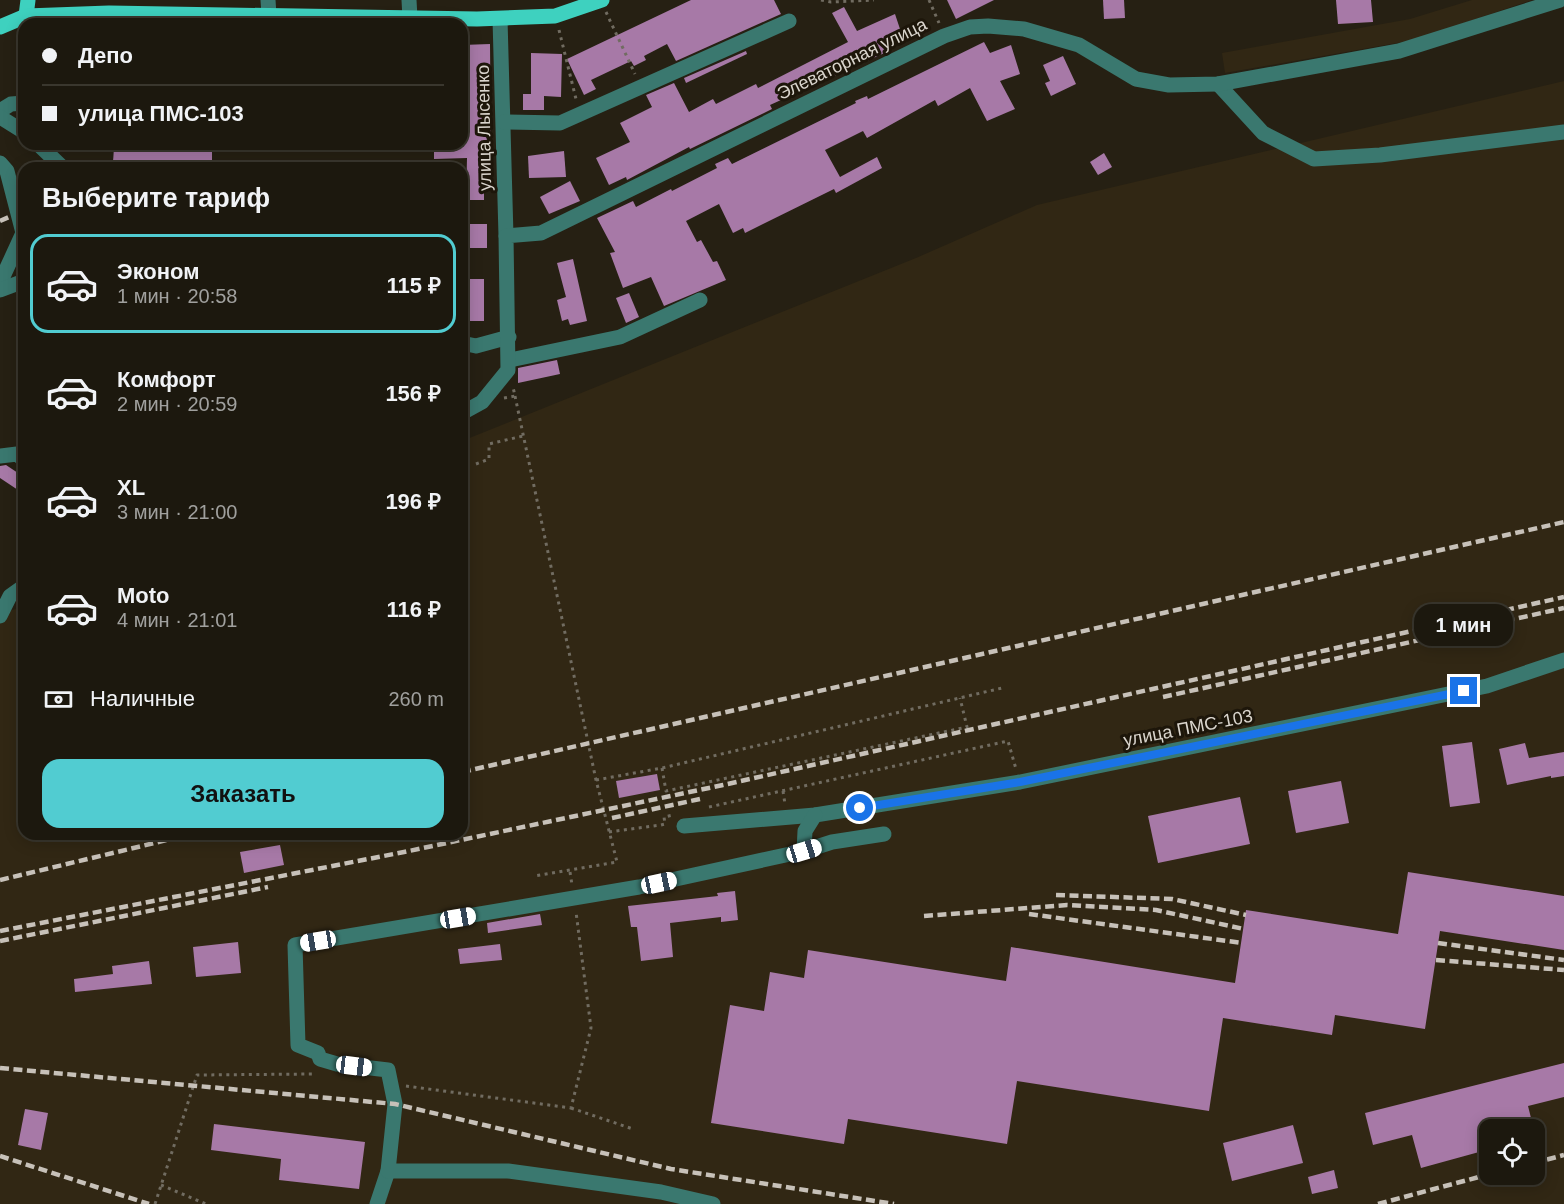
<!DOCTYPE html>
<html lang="ru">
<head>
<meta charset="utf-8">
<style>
	body { margin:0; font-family:Helvetica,sans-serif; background:#29251c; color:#f1f3f6; height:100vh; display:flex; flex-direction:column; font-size:22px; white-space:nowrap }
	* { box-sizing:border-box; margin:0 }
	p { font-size:20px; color:#a0a09e }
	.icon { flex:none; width:33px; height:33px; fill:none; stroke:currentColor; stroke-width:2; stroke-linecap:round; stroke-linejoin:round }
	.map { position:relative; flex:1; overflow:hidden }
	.panel { position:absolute; left:18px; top:162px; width:450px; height:678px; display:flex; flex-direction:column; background:#1c180e; border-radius:18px; box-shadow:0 3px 15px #0003,0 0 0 2px #3a372e }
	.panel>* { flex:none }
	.hud { position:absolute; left:18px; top:18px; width:450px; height:132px; border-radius:18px; box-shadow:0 3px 15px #0003,0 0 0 2px #3a372e; display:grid; align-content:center; height:132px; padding:0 24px; background:#1c180e }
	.buttons { position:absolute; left:1479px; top:1119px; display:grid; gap:12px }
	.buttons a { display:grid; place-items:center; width:66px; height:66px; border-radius:12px; background:#1c180e; box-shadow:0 3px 15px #0003,0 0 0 2px #3a372e; font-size:30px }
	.end { position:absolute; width:27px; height:27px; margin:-14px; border:8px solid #1a73e8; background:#fff; box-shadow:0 0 0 3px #fff }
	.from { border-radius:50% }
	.bubble { position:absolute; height:42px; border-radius:18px; background:#1c180e; box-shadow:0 3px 15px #0003,0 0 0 2px #3a372e; font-size:20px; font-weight:700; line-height:42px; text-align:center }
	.car { position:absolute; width:18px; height:36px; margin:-18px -9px; border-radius:8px; box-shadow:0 0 4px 2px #0007; background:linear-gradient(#fff 24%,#345 0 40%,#fff 0 76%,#345 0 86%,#fff 0) }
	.hud b { display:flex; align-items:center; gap:21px; height:57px; font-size:22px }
	.hud b+b { border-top:2px solid #3a372e }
	.hud i { width:15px; height:15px; background:#f1f3f6 }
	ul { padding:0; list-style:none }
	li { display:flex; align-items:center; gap:18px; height:99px; margin:0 12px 9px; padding:0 12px; border:3px solid transparent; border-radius:18px }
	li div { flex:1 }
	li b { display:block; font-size:22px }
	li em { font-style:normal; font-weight:700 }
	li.on { border-color:#51ccd1 }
	li>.icon { width:54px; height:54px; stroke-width:1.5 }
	h2 { padding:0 24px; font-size:27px; line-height:72px }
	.pay { display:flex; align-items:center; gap:15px; height:66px; padding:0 24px; font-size:22px }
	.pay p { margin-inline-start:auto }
	.primary-button { display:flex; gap:12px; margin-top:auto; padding:12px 24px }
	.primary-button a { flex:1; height:69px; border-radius:18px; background:#51ccd1; color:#111; font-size:24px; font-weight:700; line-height:69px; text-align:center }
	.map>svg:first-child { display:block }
</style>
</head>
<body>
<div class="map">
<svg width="1564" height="1204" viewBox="0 0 1564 1204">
	<rect width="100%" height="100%" fill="#262013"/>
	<g fill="#312714" fill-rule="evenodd">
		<path d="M1472 0H1532L1414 40 1225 73 1222 53 1410 19Z"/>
		<path d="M1564 81V1204H0V613L24 607V834H462V441L916 258 1037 205ZM1490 1130H1534V1174H1490Z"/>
	</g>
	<g fill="#a779a7">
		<path d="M691 0H774L781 14 676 61 667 44 644 56 646 60 634 66 631 61 591 80 596 89 584 95 567 59Z"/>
		<path d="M947 0H994L956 19Z"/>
		<path d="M1103 0H1124L1125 18 1104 19Z"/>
		<path d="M1336 0H1371L1373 22 1338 24Z"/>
		<path d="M844 7 857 31 895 14 901 32 884 37 891 50 770 105 772 109 690 149 689 147 627 180 626 177 609 185 596 158 630 142 620 123 652 107 646 95 674 83 689 112 713 99 716 104 756 84 758 88 848 42 832 13Z"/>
		<path d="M984 42 990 53 1011 45 1020 74 1000 81 1015 109 987 121 970 88 938 106 935 100 867 138 863 131 825 150 840 177 877 157 882 168 836 193 834 189 745 233 743 228 733 233 719 204 686 221 697 242 701 240 713 262 717 261 726 280 664 306 651 277 623 288 610 253 615 252 597 218 633 201 636 207 671 189 672 191 717 168 715 164 728 158 732 164 856 103 855 101 867 96 868 99Z"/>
		<path d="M490 44 491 158H484V200H466L467 158 434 159V144H462V45Z"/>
		<path d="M746 51 747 54 686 83 684 78Z"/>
		<path d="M531 53 562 54 561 97 544 96V110H523V94H531Z"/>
		<path d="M1063 56 1076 84 1051 96 1045 83 1050 81 1043 65Z"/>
		<path d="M114 148 212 150V164L113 162Z"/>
		<path d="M564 151 566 177 529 178 528 156Z"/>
		<path d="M1104 153 1112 167 1098 175 1090 162Z"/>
		<path d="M570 181 580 201 549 214 540 197Z"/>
		<rect x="462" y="224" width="25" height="24"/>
		<path d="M573 259 587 321 570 325 568 319 562 321 557 300 566 297 557 263Z"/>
		<rect x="462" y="279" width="22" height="42"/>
		<path d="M629 293 639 317 626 323 616 298Z"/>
		<path d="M557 360 560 374 518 383V368Z"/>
		<path d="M6 465 24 477V494L0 478V466Z"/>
		<path d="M1472 742 1480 803 1450 807 1442 746Z"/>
		<path d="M1525 743 1529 758 1564 752V776L1551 778V776L1507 785 1499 749Z"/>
		<path d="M657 774 660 790 619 798 616 781Z"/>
		<path d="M1341 781 1349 823 1296 833 1288 791Z"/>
		<path d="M1240 797 1250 844 1158 863 1148 816Z"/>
		<path d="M280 845 284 865 244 873 240 852Z"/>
		<path d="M1408 872 1564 896V950L1440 931 1425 1029 1335 1015 1332 1035 1223 1018 1209 1111 1017 1081 1007 1144 848 1119 844 1144 711 1123 730 1005 764 1011 770 972 804 978 808 950 1006 981 1011 947 1235 983 1246 910 1398 934Z"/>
		<path d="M735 891 738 920 721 922V917L670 923 673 957 641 961 637 927H631L628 906 718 896 717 893Z"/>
		<path d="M540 914 542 925 488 933 487 923Z"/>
		<path d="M238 942 241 973 196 977 193 947Z"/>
		<path d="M500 944 502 960 460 964 458 949Z"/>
		<path d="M149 961 152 984 75 992 74 979 113 974 112 966Z"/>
		<path d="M1564 1063V1097L1528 1106 1534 1130H1490V1149L1421 1168 1412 1135 1373 1145 1365 1113Z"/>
		<path d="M25 1109 48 1113 41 1150 18 1145Z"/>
		<path d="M214 1124 365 1142 359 1189 279 1180 281 1159 211 1150Z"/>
		<path d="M1293 1125 1303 1163 1232 1181 1223 1143Z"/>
		<path d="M1334 1170 1338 1188 1312 1194 1308 1177Z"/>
	</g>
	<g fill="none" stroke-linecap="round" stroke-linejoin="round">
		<g stroke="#716c61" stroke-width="3" stroke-dasharray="3 4.5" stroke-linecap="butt">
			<path d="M821 0 831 2 874 0"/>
			<path d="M929 0 939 23"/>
			<path d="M606 12 635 74"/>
			<path d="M559 30 576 99"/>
			<path d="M515 396 596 780 617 862 534 876"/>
			<path d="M504 398 515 396 513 387"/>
			<path d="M476 464 489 459V444L523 436"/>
			<path d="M662 768 666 791 967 727 960 698"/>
			<path d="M596 780 662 768 1002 688"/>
			<path d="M783 791 785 804"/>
			<path d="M709 807 1008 741 1016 769"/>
			<path d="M609 832 661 825 665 824 664 817 673 815"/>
			<path d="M570 872 572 885"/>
			<path d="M406 1086 571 1108 591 1028 576 912"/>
			<path d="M571 1108 633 1129"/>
			<path d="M161 1185 206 1204"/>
			<path d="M155 1204 197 1075 313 1074"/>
		</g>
		<g stroke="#3a786f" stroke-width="15">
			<path d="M268 0 269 15"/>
			<path d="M409 0 410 18"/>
			<path d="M500 19 506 236"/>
			<path d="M1218 84 1263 133 1314 159 1380 155 1564 132"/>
			<path d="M0 111 11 104 24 103"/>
			<path d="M0 117 24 132"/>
			<path d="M504 122 560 123 789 21"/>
			<path d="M38 144 63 168"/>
			<path d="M0 163 7 171 23 233 0 283"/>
			<path d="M0 290 24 281"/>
			<path d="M462 343 476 346 509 337"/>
			<path d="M510 360 620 337 700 300"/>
			<path d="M462 413 482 402 508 370 506 236 541 233 944 36 970 27 988 26 1024 29 1079 45 1136 79 1169 85 1218 84 1399 51 1560 0"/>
			<path d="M0 456 17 454 24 460"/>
			<path d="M0 616 10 596 24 586"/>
			<path d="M684 826 815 815 1020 782 1487 686 1564 660"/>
			<path d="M804 851 832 842 884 834"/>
			<path d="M377 1204 388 1171"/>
			<path d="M713 1204 661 1192 508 1171H388L395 1104 388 1070 337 1064 320 1059 318 1053 298 1045 295 945 639 887 804 851 805 831 815 815"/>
		</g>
		<g stroke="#3ed1bf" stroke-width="15">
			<path d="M26 16 28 0"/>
			<path d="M0 27 26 16 109 13 477 19 555 16 602 0"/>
		</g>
		<g stroke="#c7c1b9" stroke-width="4.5" stroke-dasharray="9 4.5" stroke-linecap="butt">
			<path d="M0 221 9 217"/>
			<path d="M1163 697 1564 608"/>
			<path d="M462 772 1564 522"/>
			<path d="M612 818 700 799"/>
			<path d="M0 880 192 834"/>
			<path d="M1056 895 1172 899 1246 915"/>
			<path d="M1029 914 1242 943"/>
			<path d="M924 916 1067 905 1156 910 1244 929"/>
			<path d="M0 931 404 852 723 785 1564 597"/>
			<path d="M0 941 268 887"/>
			<path d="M1438 943 1564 960"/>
			<path d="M1436 960 1564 970"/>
			<path d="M0 1068 395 1104 671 1169 894 1204"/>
			<path d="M0 1156 149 1204"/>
			<path d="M1534 1163 1564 1155"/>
			<path d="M1378 1204 1490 1174"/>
		</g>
	</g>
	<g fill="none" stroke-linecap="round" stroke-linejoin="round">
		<path stroke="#1a73e8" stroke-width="8" d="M860 808 1020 782 1464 691"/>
	</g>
	<g text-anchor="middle" stroke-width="6" stroke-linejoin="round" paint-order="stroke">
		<g font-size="18" fill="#dad5cd" stroke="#1d160a">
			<text transform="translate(852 59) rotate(-26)" y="6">Элеваторная улица</text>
			<text transform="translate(484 128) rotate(-91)" y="6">улица Лысенко</text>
			<text transform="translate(1188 728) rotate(-11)" y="6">улица ПМС-103</text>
		</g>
	</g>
</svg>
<div class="buttons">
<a><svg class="icon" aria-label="locate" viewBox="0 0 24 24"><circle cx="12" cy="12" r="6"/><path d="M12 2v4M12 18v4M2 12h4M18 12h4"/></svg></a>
</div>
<i class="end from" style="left:860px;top:808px"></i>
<i class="end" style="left:1464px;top:691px"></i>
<div class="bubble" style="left:1414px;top:604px;width:99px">1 мин</div>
<i class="car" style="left:804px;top:851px;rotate:73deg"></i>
<i class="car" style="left:659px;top:883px;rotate:78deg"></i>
<i class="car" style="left:458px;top:918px;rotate:80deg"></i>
<i class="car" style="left:318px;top:941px;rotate:260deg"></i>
<i class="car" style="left:354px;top:1066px;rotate:97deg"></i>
<div class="hud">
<b><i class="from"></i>Депо</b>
<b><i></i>улица ПМС-103</b>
</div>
<section class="panel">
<h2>Выберите тариф</h2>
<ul>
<li class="on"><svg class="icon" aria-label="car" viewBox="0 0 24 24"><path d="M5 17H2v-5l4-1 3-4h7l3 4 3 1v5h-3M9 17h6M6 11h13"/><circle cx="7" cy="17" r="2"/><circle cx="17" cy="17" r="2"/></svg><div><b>Эконом</b><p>1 мин · 20:58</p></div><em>115 ₽</em></li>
<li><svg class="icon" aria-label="car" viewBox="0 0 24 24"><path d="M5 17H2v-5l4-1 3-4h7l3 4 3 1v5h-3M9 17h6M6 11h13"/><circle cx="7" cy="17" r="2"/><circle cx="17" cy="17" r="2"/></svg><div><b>Комфорт</b><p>2 мин · 20:59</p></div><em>156 ₽</em></li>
<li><svg class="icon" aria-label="car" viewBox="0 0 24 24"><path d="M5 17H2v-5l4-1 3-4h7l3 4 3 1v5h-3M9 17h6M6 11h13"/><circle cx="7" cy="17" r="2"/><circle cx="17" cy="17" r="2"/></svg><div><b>XL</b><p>3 мин · 21:00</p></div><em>196 ₽</em></li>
<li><svg class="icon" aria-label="car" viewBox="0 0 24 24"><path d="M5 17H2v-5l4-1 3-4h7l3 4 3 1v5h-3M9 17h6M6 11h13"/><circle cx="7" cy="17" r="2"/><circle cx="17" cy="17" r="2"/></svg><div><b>Moto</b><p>4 мин · 21:01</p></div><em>116 ₽</em></li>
</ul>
<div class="pay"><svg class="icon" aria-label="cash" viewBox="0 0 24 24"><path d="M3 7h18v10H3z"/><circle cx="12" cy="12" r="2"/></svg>Наличные<p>260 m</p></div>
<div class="primary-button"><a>Заказать</a></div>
</section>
</div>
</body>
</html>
